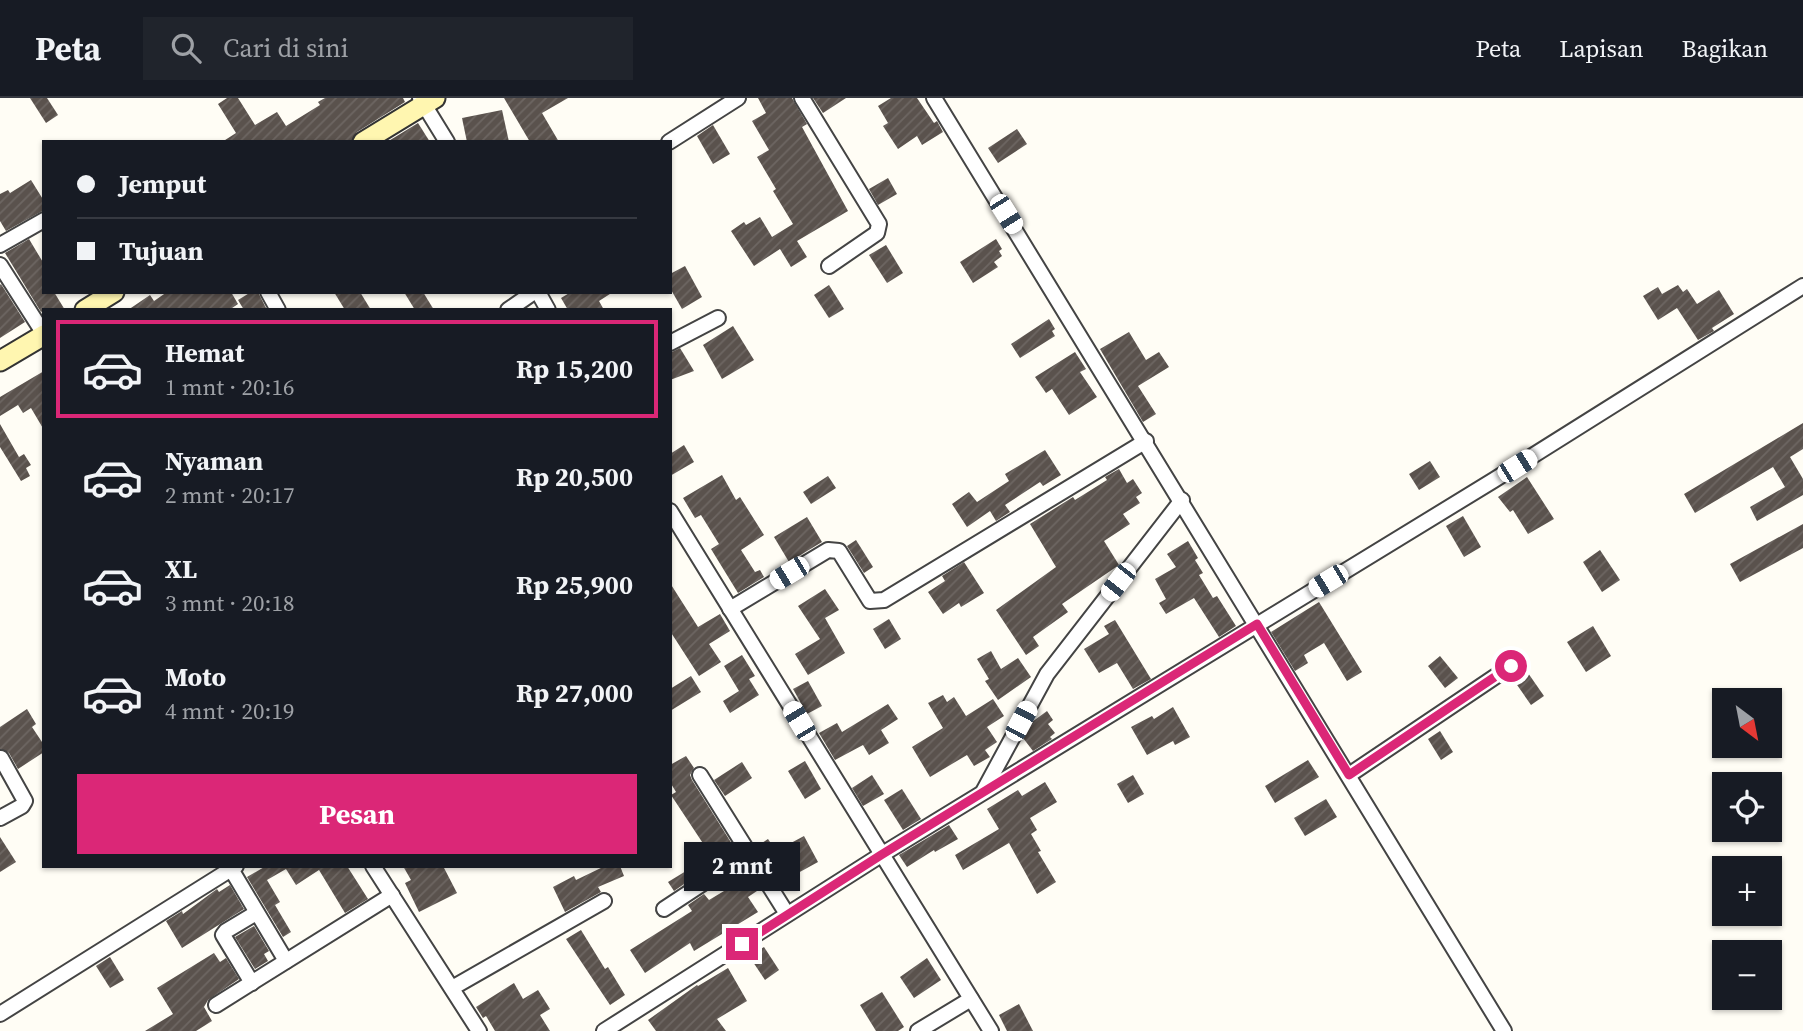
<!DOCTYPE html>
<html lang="id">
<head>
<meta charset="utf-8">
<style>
	body { margin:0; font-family:"Source Serif 4",serif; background:#20242c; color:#f1f3f6; height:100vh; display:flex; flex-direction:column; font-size:26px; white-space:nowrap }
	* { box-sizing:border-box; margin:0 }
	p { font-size:23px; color:#9ea1a6 }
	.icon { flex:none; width:38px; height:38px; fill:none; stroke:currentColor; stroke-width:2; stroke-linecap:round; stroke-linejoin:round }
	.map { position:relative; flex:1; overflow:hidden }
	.details { position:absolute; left:42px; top:210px; width:630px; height:560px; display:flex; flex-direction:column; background:#171b24; border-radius:0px; box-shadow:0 2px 5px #0004 }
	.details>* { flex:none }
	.hud { position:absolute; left:42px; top:42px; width:630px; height:154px; border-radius:0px; box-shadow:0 2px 5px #0004; display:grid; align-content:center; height:154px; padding:0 35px; background:#171b24 }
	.needle { width:46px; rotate:148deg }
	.tools { position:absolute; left:1712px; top:590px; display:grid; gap:14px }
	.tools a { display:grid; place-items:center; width:70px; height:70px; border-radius:0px; background:#171b24; box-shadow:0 2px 5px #0004; font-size:35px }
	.end { position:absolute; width:32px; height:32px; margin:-16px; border:9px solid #db2777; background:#fff; box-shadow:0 0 0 4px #fff }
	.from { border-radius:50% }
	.bubble { position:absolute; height:49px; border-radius:0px; background:#171b24; box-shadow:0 2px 5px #0004; font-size:23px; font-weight:700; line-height:49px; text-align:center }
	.car { position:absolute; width:21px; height:42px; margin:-21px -10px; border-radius:9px; box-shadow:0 0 5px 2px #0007; background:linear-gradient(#fff 24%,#345 0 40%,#fff 0 76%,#345 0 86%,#fff 0) }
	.hud b { display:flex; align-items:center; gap:24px; height:66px; font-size:26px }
	.hud b+b { border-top:2px solid #363941 }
	.hud i { width:18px; height:18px; background:#f1f3f6 }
	ul { padding:12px 0 0; list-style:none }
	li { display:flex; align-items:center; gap:21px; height:98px; margin:0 14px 10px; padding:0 21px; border:4px solid transparent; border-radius:0px }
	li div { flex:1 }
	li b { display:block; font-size:26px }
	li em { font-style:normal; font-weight:700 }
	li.active { border-color:#db2777 }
	li>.icon { width:63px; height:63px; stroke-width:1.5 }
	.primary-button { display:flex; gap:14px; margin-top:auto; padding:14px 35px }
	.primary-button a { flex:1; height:80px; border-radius:0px; background:#db2777; color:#fff; font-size:28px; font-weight:700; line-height:80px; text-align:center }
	header { display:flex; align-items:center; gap:42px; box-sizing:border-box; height:98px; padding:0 35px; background:#171b24; border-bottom:2px solid #363941 }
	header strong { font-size:33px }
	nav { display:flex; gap:38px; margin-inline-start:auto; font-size:24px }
	.search { width:490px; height:63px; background:#20242c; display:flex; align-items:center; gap:18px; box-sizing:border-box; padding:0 24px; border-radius:0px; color:#9ea1a6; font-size:26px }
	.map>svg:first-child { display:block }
</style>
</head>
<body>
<header>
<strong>Peta</strong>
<div class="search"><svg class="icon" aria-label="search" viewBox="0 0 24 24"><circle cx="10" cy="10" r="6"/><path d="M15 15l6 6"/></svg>Cari di sini</div>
<nav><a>Peta</a><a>Lapisan</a><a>Bagikan</a></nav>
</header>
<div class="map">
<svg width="1803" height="933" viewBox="0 0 1803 933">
	<defs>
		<pattern id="building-hatch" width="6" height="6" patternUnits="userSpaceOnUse" patternTransform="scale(1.75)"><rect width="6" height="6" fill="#5a524d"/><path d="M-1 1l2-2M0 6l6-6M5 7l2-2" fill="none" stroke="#6d6662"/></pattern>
	</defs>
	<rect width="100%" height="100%" fill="#fffdf5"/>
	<g fill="url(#building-hatch)">
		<path d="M30 0H47L58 17 46 25Z"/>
		<path d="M227 0H238L255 27 277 14 286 28 320 7 318 4 325 0H403L405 4 357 34 351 44H222L236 35 218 6Z"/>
		<path d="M504 0H568L542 15 559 44H530Z"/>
		<path d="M758 0H792L807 26 802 29 848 113 797 143 807 159 791 169 780 151 754 168 731 133 744 124 746 127 760 119 772 139 793 126 773 93 776 91 757 59 769 52 752 23 766 15Z"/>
		<path d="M813 0H846L823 15Z"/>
		<path d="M891 0H917L934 25 937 23 943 34 922 47 917 38 898 51 883 28 888 25 878 8Z"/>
		<path d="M502 12 509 44H467L462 20Z"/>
		<path d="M418 25 430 44H387Z"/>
		<path d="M713 27 730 56 713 66 697 38Z"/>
		<path d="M1017 31 1027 46 998 65 988 50Z"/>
		<path d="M888 80 897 96 878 107 869 91Z"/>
		<path d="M31 82 44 103V112L6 133 0 123V96L8 92 10 95Z"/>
		<path d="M29 141 44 166V194H54L65 212H44L41 214 5 155Z"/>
		<path d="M996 141 1002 151 999 153 1002 158 994 164 998 169 973 185 960 164Z"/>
		<path d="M886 147 903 175 887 185 869 157Z"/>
		<path d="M685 168 702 199 682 211 670 190V176Z"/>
		<path d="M1 186 25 224 0 240V187Z"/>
		<path d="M829 187 844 211 829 220 814 197Z"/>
		<path d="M1678 187 1683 194 1687 191 1697 206 1719 192 1734 216 1712 230 1714 233 1698 242 1677 210 1658 222 1643 198 1658 189 1662 196Z"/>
		<path d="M167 194H231L238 206 229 212H128L150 197 154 203Z"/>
		<path d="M251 194H258L267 212H244L238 202Z"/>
		<path d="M334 194H360L371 212H345Z"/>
		<path d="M404 194H423L434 212H415Z"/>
		<path d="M571 194H613L599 203 604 212H568L561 200Z"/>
		<path d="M1049 221 1055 231 1052 233 1055 238 1020 260 1011 246Z"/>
		<path d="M733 228 754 262 722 281 703 247Z"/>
		<path d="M1129 234 1146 262 1159 254 1169 269 1138 288 1156 316 1143 324 1100 251Z"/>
		<path d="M680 250 694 273 670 282V255Z"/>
		<path d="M1075 254 1086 271 1080 274 1097 299 1069 317 1052 291 1046 295 1035 279Z"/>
		<path d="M44 273V332L31 310 23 315 18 307 0 318V299Z"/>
		<path d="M1803 325V351L1790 359 1803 381V397L1757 423 1750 409 1785 389 1773 369 1695 415 1684 396Z"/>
		<path d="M0 326 19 359 24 356 31 367 26 370 30 378 21 383 0 349Z"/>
		<path d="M684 347 694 364 670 378V356Z"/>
		<path d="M1045 352 1061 377 1043 388 1040 384 1005 407 1010 414 996 423 990 413 967 429 952 406 969 394 977 404 1009 383 1005 376Z"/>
		<path d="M1430 363 1440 379 1419 392 1409 376Z"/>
		<path d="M1119 371 1127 385 1133 381 1142 395 1136 399 1140 405 1123 416 1130 426 1104 443 1119 467 1062 506 1068 514 1033 539 1039 548 1026 557 996 512 1056 469 1030 426 1073 399 1075 402 1107 382 1105 379Z"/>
		<path d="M722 377 736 402 740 399 764 437 741 452 755 474 760 472 764 479 738 495 711 451 719 446 701 417 695 420 683 400Z"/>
		<path d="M828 378 836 390 811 406 803 394Z"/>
		<path d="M1527 379 1554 421 1528 436 1513 412 1510 414 1498 399Z"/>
		<path d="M1463 418 1481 449 1464 459 1446 428Z"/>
		<path d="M807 419 822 444 789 464 774 439Z"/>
		<path d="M1803 426V450L1740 484 1730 466Z"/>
		<path d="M856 442 873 469 864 475 847 448Z"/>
		<path d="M1188 443 1198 460 1195 462 1203 475 1199 477 1213 500 1217 498 1236 528 1219 539 1194 500 1166 516 1159 505 1166 501 1155 481 1176 469 1167 456Z"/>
		<path d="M1600 452 1620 482 1602 494 1583 464Z"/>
		<path d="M964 464 984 495 961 509 959 505 943 516 928 494 945 483 942 478Z"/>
		<path d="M670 485 698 529 720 516 730 533 709 546 721 564 699 578 670 533Z"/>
		<path d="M825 491 839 512 825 520 845 555 808 577 795 556 820 541 798 508Z"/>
		<path d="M1319 504 1362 574 1347 583 1324 545 1304 557 1308 565 1295 573 1271 534Z"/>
		<path d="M889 521 901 541 885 551 873 531Z"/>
		<path d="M1115 522 1151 581 1133 591 1117 565 1099 575 1084 551 1109 536 1104 528Z"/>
		<path d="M1593 528 1611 558 1586 574 1567 544Z"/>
		<path d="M991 553 1001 571 1018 560 1031 579 998 602 985 583 989 581 977 561Z"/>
		<path d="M742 557 755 578 749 581 759 597 730 615 723 603 739 593 724 568Z"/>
		<path d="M1440 558 1458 580 1445 590 1428 568Z"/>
		<path d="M1528 575 1544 598 1531 607 1515 584Z"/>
		<path d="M691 578 701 594 670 613V591Z"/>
		<path d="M808 583 822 608 807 616 793 591Z"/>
		<path d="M943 597 947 604 954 599 966 618 993 601 1004 618 987 629 997 644 985 652 990 659 974 668 967 657 930 679 912 649 943 630 928 605Z"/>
		<path d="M888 606 898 621 881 632 889 645 869 657 863 647 835 662 819 635 837 625 842 634Z"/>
		<path d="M1173 609 1190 639 1175 647 1173 643 1147 657 1131 629 1152 618 1154 621Z"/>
		<path d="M27 611 36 626 32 629 44 647V654L18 671 9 655 0 651V629Z"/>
		<path d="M1047 613 1053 622 1048 626 1055 635 1050 639 1052 641 1033 653 1023 640 1032 624Z"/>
		<path d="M1440 633 1453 654 1441 662 1428 641Z"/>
		<path d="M686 658 694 670 690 677 692 682 732 746 712 759 671 697 676 694 670 684V667Z"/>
		<path d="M1308 662 1319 679 1275 705 1265 688Z"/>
		<path d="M805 663 821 691 805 701 788 673Z"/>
		<path d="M742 664 752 680 725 698 714 682Z"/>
		<path d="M872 677 884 696 863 708 852 690Z"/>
		<path d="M1133 677 1144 696 1128 705 1117 686Z"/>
		<path d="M1045 684 1057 704 1030 720 1037 732 1031 736 1041 753 1038 754 1056 784 1037 796 1009 745 963 772 955 757 999 731 987 711 1018 692 1022 698Z"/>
		<path d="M902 691 921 721 903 732 884 702Z"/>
		<path d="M1326 701 1337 719 1305 738 1294 720Z"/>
		<path d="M949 727 958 741 935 754 934 752 907 769 899 757Z"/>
		<path d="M804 738 818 764 798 775 796 772 778 783 756 749 768 741 776 753Z"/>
		<path d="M0 739 16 764 0 774Z"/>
		<path d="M266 768H347L368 801 345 815 319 772 296 787 286 771 267 782 280 804 275 807 291 834 283 839 247 779Z"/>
		<path d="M403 768H443L457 795 419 814 405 785 411 782Z"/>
		<path d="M605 768H620L624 778 598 789 601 794 565 814 553 789 574 778 576 782Z"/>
		<path d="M746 769 760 791 748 799 758 814 694 853 690 845 645 875 630 852 692 813 688 807 704 796 709 802 729 790 725 783Z"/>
		<path d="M691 770 696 778 674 793 668 784Z"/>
		<path d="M230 787 244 811 182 850 166 823 182 813 183 816 217 791 219 794Z"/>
		<path d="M254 828 269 853 264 856 268 863 255 871 235 839Z"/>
		<path d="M581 832 605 871 608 869 625 897 610 907 566 841Z"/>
		<path d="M764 849 779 872 765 882 749 858Z"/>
		<path d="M214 855 220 864 226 860 239 881 208 902 204 909 212 923 196 933H145L173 916 157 890Z"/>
		<path d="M110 859 124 882 110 890 96 868Z"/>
		<path d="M927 860 941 882 914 900 900 879Z"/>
		<path d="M728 870 747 903 717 921 726 933H656L648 922 697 887 698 888Z"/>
		<path d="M514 885 523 901 538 892 550 911 540 917 550 933H495L486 918 483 920 476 909Z"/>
		<path d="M882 894 904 929 898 933H876L860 907Z"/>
		<path d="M1019 906 1033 933H1007L999 917Z"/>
	</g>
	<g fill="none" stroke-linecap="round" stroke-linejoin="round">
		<defs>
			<g id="street">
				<path d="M420 0 447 44"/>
				<path d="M802 0 879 126 877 135 829 168"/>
				<path d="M934 0 1504 933"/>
				<path d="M669 44 738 0"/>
				<path d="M0 147 44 122"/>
				<path d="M0 167 44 236"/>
				<path d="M268 194 278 212"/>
				<path d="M538 194 548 212"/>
				<path d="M508 212 534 194"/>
				<path d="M670 245 718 220"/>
				<path d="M670 413 991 933"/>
				<path d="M730 511 828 452 839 453 870 503 884 502 1146 343"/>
				<path d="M700 677 787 816"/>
				<path d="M1349 677 1511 568"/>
				<path d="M984 692 1047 576 1182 402"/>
				<path d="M0 720 22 708 25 703 1 660"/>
				<path d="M373 768 479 933"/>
				<path d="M231 771 286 863"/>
				<path d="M664 811 749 755"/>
				<path d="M252 885 223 837 226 833 256 815"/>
				<path d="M452 890 604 803"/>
				<path d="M216 907 392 797"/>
				<path d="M0 916 236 768"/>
				<path d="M604 933 881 757 1494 382 1803 188"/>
				<path d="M918 933 971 901"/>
			</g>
			<g id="secondary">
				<path d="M363 44 435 0"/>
				<path d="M85 212 114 194"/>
				<path d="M0 263 44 237"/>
			</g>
		</defs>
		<use href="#street" stroke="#444" stroke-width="18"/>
		<use href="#secondary" stroke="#333" stroke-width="23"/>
		<use href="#street" stroke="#fff" stroke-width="14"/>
		<use href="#secondary" stroke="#fff6b0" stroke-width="19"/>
	</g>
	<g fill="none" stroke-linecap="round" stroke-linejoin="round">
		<path stroke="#db2777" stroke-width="9" d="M742 846 881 757 1257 526 1349 677 1511 568"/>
	</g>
</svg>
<div class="tools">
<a><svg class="needle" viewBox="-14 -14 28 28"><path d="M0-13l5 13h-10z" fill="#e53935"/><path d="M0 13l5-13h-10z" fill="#9ea1a6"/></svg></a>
<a><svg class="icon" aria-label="locate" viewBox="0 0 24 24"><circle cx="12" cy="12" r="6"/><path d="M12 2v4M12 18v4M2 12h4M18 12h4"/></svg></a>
<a>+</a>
<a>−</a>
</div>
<i class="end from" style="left:1511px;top:568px"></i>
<i class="end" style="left:742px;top:846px"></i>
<div class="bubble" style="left:684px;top:744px;width:116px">2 mnt</div>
<i class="car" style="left:1006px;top:116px;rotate:148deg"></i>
<i class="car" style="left:1517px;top:368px;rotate:58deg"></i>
<i class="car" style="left:789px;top:475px;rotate:239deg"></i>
<i class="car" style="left:1328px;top:483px;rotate:239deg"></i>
<i class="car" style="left:1118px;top:484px;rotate:218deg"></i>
<i class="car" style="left:799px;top:623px;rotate:329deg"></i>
<i class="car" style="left:1021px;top:623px;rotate:28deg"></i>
<div class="hud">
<b><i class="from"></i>Jemput</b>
<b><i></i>Tujuan</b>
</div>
<section class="details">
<ul>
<li class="active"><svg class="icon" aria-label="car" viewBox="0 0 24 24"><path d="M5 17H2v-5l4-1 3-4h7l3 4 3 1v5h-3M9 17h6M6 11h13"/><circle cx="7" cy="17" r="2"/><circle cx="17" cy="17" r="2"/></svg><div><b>Hemat</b><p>1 mnt · 20:16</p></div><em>Rp 15,200</em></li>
<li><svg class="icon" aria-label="car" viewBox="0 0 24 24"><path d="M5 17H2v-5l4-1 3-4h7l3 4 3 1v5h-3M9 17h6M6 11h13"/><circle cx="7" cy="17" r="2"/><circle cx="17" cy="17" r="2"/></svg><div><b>Nyaman</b><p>2 mnt · 20:17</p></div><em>Rp 20,500</em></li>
<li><svg class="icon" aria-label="car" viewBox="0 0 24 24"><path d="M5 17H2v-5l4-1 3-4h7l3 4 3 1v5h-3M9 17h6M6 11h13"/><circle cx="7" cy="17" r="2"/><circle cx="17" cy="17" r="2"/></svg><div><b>XL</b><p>3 mnt · 20:18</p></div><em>Rp 25,900</em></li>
<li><svg class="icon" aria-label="car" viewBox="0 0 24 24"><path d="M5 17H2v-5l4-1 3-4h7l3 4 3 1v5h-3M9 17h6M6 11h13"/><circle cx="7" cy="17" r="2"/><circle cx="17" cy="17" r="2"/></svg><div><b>Moto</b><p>4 mnt · 20:19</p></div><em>Rp 27,000</em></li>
</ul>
<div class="primary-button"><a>Pesan</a></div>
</section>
</div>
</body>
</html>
